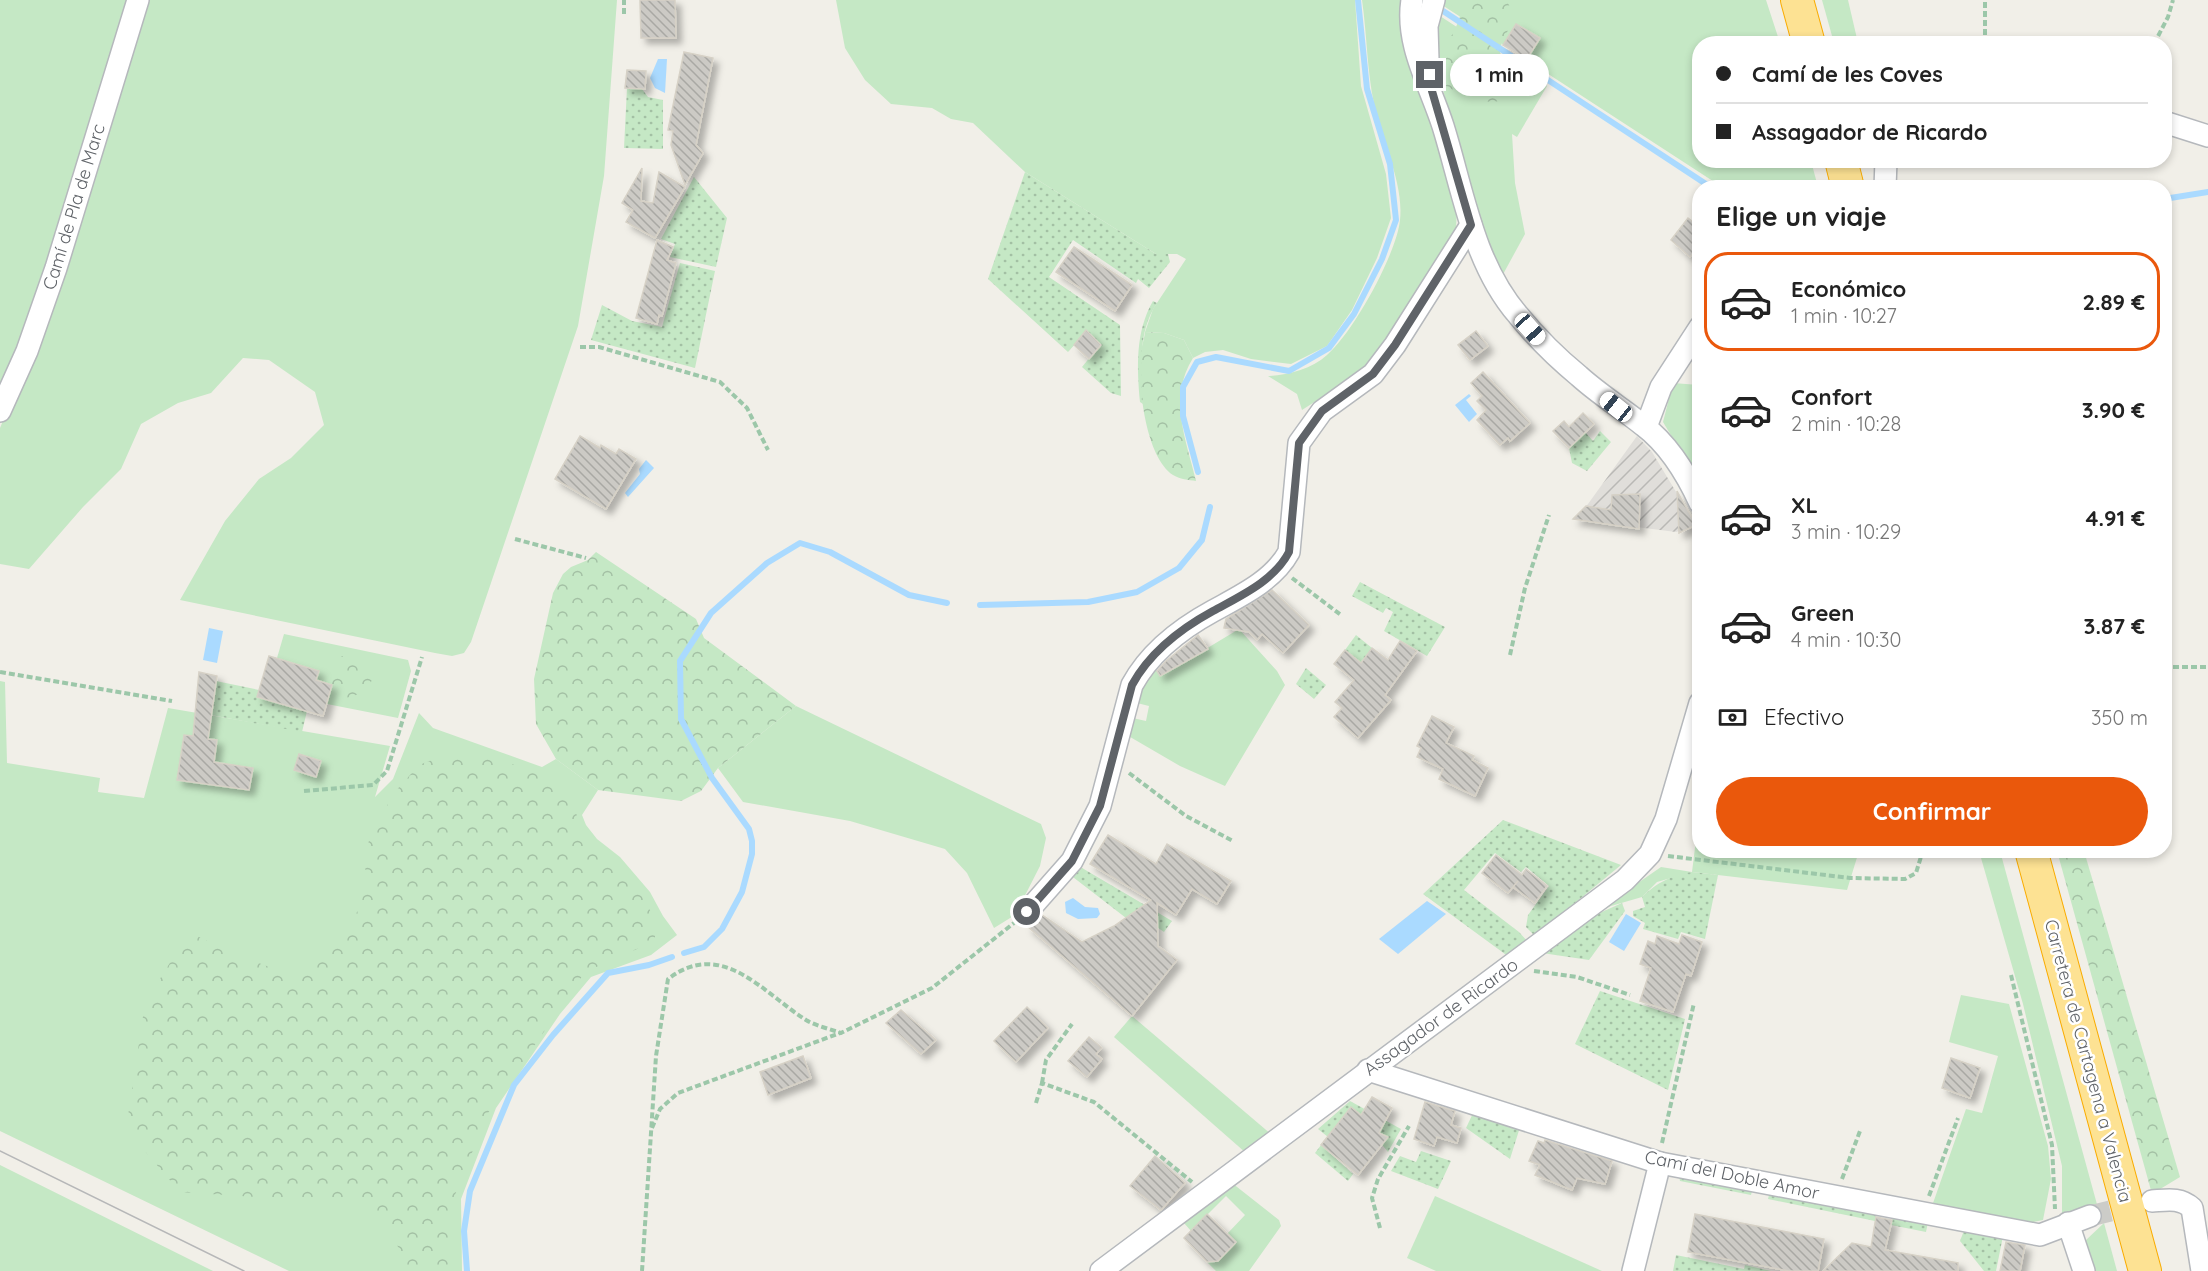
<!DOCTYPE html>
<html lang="es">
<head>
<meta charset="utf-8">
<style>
	body { margin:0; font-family:Quicksand,sans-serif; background:#f6f6f6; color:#222; height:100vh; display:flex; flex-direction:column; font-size:22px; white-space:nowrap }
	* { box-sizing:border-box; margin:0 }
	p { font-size:20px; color:#767676 }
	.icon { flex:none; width:33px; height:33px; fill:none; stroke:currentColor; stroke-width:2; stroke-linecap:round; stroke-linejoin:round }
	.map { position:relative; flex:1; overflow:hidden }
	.panel { position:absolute; left:1692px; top:180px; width:480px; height:678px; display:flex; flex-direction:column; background:#fff; border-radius:24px; box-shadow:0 3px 9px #0003 }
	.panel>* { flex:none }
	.top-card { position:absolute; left:1692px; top:36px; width:480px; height:132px; border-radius:24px; box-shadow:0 3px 9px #0003; display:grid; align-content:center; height:132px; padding:0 24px; background:#fff }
	.end { position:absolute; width:27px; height:27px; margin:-14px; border:8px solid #5f6368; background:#fff; box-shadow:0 0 0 3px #fff }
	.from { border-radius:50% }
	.bubble { position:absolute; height:42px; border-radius:21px; background:#fff; box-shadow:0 3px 9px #0003; font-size:20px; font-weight:700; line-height:42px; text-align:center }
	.car { position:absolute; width:18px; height:36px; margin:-18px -9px; border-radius:8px; box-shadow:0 0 4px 2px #0007; background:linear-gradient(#fff 24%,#345 0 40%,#fff 0 76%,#345 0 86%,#fff 0) }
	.top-card b { display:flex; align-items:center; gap:21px; height:57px; font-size:22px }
	.top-card b+b { border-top:2px solid #e0e0e0 }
	.top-card i { width:15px; height:15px; background:#222 }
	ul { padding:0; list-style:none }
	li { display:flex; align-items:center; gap:18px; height:99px; margin:0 12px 9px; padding:0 12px; border:3px solid transparent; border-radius:24px }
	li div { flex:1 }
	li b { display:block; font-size:22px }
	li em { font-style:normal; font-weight:700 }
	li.on { border-color:#ea580c }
	li>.icon { width:54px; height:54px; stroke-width:1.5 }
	h2 { padding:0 24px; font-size:27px; line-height:72px }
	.pay { display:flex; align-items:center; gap:15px; height:66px; padding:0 24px; font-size:22px }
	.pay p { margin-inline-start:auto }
	.button { display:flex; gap:12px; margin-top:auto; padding:12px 24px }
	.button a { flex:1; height:69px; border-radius:36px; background:#ea580c; color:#fff; font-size:24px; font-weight:700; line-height:69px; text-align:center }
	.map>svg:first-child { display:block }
</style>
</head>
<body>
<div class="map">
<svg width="2208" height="1271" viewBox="0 0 2208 1271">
	<defs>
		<pattern id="industrial-furrows" width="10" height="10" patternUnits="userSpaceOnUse" patternTransform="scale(1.5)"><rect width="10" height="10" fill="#e0deda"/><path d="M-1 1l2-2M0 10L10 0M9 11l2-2" fill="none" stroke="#b9b8b5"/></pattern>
		<pattern id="forest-crowns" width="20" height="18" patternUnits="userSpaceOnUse" patternTransform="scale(1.5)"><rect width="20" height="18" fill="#c5e8c5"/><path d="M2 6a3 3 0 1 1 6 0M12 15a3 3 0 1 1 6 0" fill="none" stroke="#a3c0a4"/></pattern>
		<pattern id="park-dots" width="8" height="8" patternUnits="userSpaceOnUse" patternTransform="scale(1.5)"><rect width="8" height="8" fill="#c5e8c5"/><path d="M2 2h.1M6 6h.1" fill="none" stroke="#a3c0a4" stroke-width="1.8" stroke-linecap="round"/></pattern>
		<pattern id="building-back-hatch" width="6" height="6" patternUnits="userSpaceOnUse" patternTransform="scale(1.5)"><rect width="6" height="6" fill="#cccac5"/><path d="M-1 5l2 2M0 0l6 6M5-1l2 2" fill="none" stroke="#a9a8a4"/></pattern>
		<filter id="shadow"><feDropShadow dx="5.5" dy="5.5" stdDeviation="3" flood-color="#0004"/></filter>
	</defs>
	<rect width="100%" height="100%" fill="#f1efe8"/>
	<path fill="url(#industrial-furrows)" d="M1637 436 1652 452 1696 525 1676 532 1573 519 1588 504Z"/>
	<g fill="#c5e8c5">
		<path d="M0 0H136L0 399Z"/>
		<path d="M150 0H617L604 176 578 326 471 642 464 653 452 656 435 653 180 600 225 521 259 479 291 458 324 425 315 392 269 360 243 358 211 393 178 403 141 424 121 469 83 507 29 569 0 564V428L35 344 137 25Z"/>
		<path d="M836 0H1355L1361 86 1386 174 1391 218 1377 258 1352 310 1327 346 1291 364 1251 359 1223 350 1205 352 1193 358 1184 340 1164 333 1145 332 1153 309 1186 259 1177 254H1156L1025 172 973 123 951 119 932 108 891 104 865 80 845 48Z"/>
		<path d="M1362 0H1404L1438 142 1457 207 1456 229 1372 365 1302 410 1297 394 1268 376C1288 375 1312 369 1327 355 1353 333 1397 253 1400 220 1404 181 1381 141 1374 104 1367 70 1367 35 1362 0Z"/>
		<path d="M1441 0H1766L1780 43 1700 44V160L1811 161 1818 187H1722L1439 3Z"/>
		<path d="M1822 0H1848L1858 43H1834Z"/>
		<path d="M1440 16 1547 86 1517 137 1512 134 1515 183 1525 234 1501 278C1484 235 1472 192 1459 147 1446 103 1434 64 1435 18Z"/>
		<path d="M1673 383 1699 385V482L1663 422Z"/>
		<path d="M1239 629 1277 671 1285 685 1225 786 1180 766 1125 734 1128 717 1146 721 1149 706 1137 703 1132 699 1152 665 1161 676Z"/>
		<path d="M284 634 408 660 411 671 398 718 327 704 332 685 316 680 318 671 277 658Z"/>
		<path d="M0 681 5 682 7 763 100 778 98 792 144 798 168 708 390 746 375 797 393 779 419 713 433 728 542 767 556 759 598 790 582 815 586 825 597 839 620 857 650 892 663 916 677 935 651 955 591 977 560 1014 496 1108 461 1199 462 1271H289L0 1131Z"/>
		<path d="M796 706 1041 824 1046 838 1040 866 1015 915 994 928 967 873 945 849 850 821 743 802 718 768Z"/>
		<path d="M1699 815 1700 850 1859 851 1847 890 1692 872 1657 882 1642 897 1611 906 1586 919 1661 867 1692 872Z"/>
		<path d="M1979 851H2000L2098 1208 2062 1215V1166L2023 1004Z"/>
		<path d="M1961 995 2009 1004 2048 1146 2051 1179 2043 1220 2024 1224 1932 1206 1966 1109 1982 1113 1998 1056 1949 1042Z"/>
		<path d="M1132 1016 1272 1135 1246 1153 1114 1037Z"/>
		<path d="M0 1165 213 1271H0Z"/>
		<path d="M1232 1183 1279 1220 1281 1226 1249 1271H1216L1207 1262 1218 1261 1236 1243 1227 1234 1245 1215 1226 1196 1191 1231 1184 1223Z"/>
		<path d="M1435 1196 1602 1271H1436L1407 1258Z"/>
		<path d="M2104 1223 2117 1271H2093L2085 1241Z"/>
	</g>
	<g fill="url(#forest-crowns)">
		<path d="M1448 0 1507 1 1515 18 1502 41 1500 53 1525 76V87C1498 113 1472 100 1442 84 1434 45 1451 47 1460 16Z"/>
		<path d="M1145 332 1164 333 1184 340 1193 358C1168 398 1186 439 1196 481 1189 480 1179 479 1173 475 1146 457 1139 390 1140 360 1140 351 1144 341 1145 332Z"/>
		<path d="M596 552 696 619 704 638 796 706 718 768 701 791 681 801 598 790 556 759 536 724 534 679 553 593 563 574 571 567 588 560Z"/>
		<path d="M342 656C357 657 364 664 374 675 367 698 341 702 321 697L317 690 323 677Z"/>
		<path d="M458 750 515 765 550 778 572 800 586 845 640 891 655 920V941L585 972 488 1113 453 1200 448 1264 445 1271H405L404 1255 363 1199H288L180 1192 126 1129 145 1003 189 932 232 953 280 971 317 965 350 927 362 901 368 843 393 794 419 765Z"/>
		<path d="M2057 851H2084L2180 1177 2152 1194Z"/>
	</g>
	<g fill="url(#park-dots)">
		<path d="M627 88 642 89 648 97 663 100V149L624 148Z"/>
		<path d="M1025 172 1156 254H1168L1170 262 1149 288 1138 279 1136 283 1073 240 1049 277 1120 325 1121 396 1111 393 1082 367 1100 345 1087 331 1068 352 988 279Z"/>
		<path d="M694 177 727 218 716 267 670 257 675 244 661 239Z"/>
		<path d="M680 263 715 271 695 368 591 340 602 305 632 321 662 327Z"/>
		<path d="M1153 301 1157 303C1137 333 1141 370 1143 404L1140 402C1137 368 1135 332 1153 301Z"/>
		<path d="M1600 431 1611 442 1587 471 1572 463 1569 448 1585 432 1593 441Z"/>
		<path d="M1360 582 1445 627 1427 656 1384 631 1393 612 1386 608 1383 613 1352 596Z"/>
		<path d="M1356 635 1372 648 1361 663 1345 650Z"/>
		<path d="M1306 668 1326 685 1314 699 1296 684Z"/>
		<path d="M216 681 259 690 258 697 307 711 302 732 211 715Z"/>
		<path d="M1503 820 1621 865 1535 936 1526 927 1528 915 1549 886 1526 867 1521 872 1495 853 1464 890 1519 932 1528 942 1509 957 1423 894Z"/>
		<path d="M1077 865 1172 921 1164 932 1135 912 1126 918 1069 874Z"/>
		<path d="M1692 872 1718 875 1705 939 1681 932 1678 939 1643 929 1645 923 1633 916V911L1645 907 1642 897C1658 882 1670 876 1692 872Z"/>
		<path d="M1622 903 1625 911 1589 960 1542 953 1586 919Z"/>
		<path d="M1600 991 1685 1019 1668 1090 1575 1044Z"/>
		<path d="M1350 1101 1401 1129 1388 1152 1351 1107 1328 1137 1318 1129Z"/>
		<path d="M1475 1109 1521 1124 1510 1159 1466 1128Z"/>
		<path d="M1321 1145 1353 1174 1348 1181 1315 1153Z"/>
		<path d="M1421 1151 1451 1161 1438 1189 1391 1171 1400 1156 1416 1162Z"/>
		<path d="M1678 1172 1753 1187 1751 1195 1680 1181Z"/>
		<path d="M1770 1191 1877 1212 1875 1221 1768 1199Z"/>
		<path d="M1893 1216 1928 1222 1926 1232 1891 1225Z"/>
		<path d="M1965 1228 2003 1236 1996 1271H1984L1960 1241Z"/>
		<path d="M1676 1255 1744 1269 1745 1265 1771 1271H1673Z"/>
	</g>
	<g fill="#aadaff">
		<path d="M658 59H667L665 93 655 88 650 78Z"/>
		<path d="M1469 394 1471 396 1466 400 1477 414 1469 422 1455 405Z"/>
		<path d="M646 460 654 468 628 497 625 493 640 474 639 469Z"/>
		<path d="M209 628 223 631 217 663 203 660Z"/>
		<path d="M1073 898 1085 907 1098 908 1100 914 1097 918 1078 919 1066 913 1065 902Z"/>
		<path d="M1427 901 1446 914 1398 954 1379 939Z"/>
		<path d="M1626 914 1641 923 1624 951 1609 942Z"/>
	</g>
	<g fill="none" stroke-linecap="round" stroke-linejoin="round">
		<g stroke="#aadaff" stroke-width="6">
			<path d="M1437 7 1712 188"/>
			<path d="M2164 199 2208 192"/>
			<path d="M1198 472 1183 416V387L1197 362 1216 357 1289 371 1329 348 1354 314 1382 259 1396 220 1390 164 1367 89 1358 0"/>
			<path d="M980 605 1088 602 1137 592 1179 568 1202 540 1210 507"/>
			<path d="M684 953 704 947 722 929 742 892 752 854V841L749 829 712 778 681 719 680 661 711 613 767 563 800 543 830 552 909 595 947 603"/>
			<path d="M467 1271 464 1231 470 1191 514 1085 553 1035 608 973 649 965 672 957"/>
		</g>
	</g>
	<g fill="url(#building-back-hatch)" stroke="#d6d1c6" stroke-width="1.5" filter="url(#shadow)">
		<path d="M640 0H675L676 38H641Z"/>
		<path d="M1516 24 1540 38 1527 59 1503 45Z"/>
		<path d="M684 52 713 58 696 145 703 153 685 185 671 145 673 131 668 130Z"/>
		<path d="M627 70 646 71 645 89 625 88Z"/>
		<path d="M642 168 641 201 653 203 659 172 685 187 655 238 626 222 633 210 622 203Z"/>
		<path d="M1688 218 1700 227V245L1690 257 1671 240Z"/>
		<path d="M657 240 673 247 667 260 676 263 662 316 659 315 657 324 636 318Z"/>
		<path d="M1074 247 1132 285 1115 311 1056 272Z"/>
		<path d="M1086 330 1101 345 1089 359 1074 345Z"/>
		<path d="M1476 331 1488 346 1470 360 1458 345Z"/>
		<path d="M1483 372 1530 423 1510 441 1508 438 1500 445 1477 420 1486 410 1477 401 1482 396 1471 383Z"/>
		<path d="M1583 413 1594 424 1569 448 1553 431 1564 421 1569 427Z"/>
		<path d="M580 436 600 448 601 445 616 454 619 449 636 459 606 509 555 479Z"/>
		<path d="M1677 491 1696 525 1679 533Z"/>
		<path d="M1640 494 1639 529 1573 519 1586 506 1611 510 1612 495Z"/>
		<path d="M1272 590 1309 625 1283 653 1262 634 1257 640 1249 632 1224 628 1226 619Z"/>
		<path d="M1198 635 1208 649 1160 676 1157 671 1166 661Z"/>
		<path d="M1400 641 1417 651 1385 695 1391 700 1358 738 1334 717 1342 708 1335 702 1354 680 1334 664 1345 650 1361 663 1372 648 1388 660Z"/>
		<path d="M269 656 319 671 316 680 332 685 323 716 257 697Z"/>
		<path d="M199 672 217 676 208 739 217 740 214 762 253 768 249 790 177 780 184 735 193 736Z"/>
		<path d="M1432 716 1454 727 1446 743 1474 756 1472 760 1488 768 1475 796 1439 779 1443 769 1417 757 1421 748 1417 746Z"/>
		<path d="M299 754 321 761 316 777 294 770Z"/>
		<path d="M1108 835 1156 864 1167 844 1231 881 1217 904 1192 889 1176 915 1157 903 1158 946 1177 960 1132 1016 1027 926 1042 915 1082 942 1114 926 1151 900 1090 864Z"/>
		<path d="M1496 855 1522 875 1526 869 1547 886 1535 903 1513 887 1518 881 1508 893 1482 873Z"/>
		<path d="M1682 935 1702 942 1691 976 1686 974 1673 1012 1640 1001 1651 968 1640 964 1648 941 1655 944 1657 936 1679 944Z"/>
		<path d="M1027 1007 1048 1028 1016 1062 994 1041Z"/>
		<path d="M901 1010 936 1040 921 1054 886 1023Z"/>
		<path d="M1089 1037 1102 1048 1096 1054 1102 1059 1087 1077 1068 1061Z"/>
		<path d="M803 1056 811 1078 768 1095 760 1072Z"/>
		<path d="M1951 1058 1980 1068 1970 1098 1942 1088Z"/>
		<path d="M1372 1097 1392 1108 1379 1133 1388 1137 1358 1175 1321 1145 1351 1107 1361 1115Z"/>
		<path d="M1425 1102 1455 1111 1451 1125 1461 1128 1457 1143 1437 1137 1434 1146 1414 1139Z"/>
		<path d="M1545 1140 1612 1161 1605 1184 1577 1178 1572 1190 1535 1175 1540 1165 1529 1161 1538 1141 1544 1143Z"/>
		<path d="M1155 1156 1185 1183 1161 1210 1130 1186Z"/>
		<path d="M1207 1214 1236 1242 1218 1261 1207 1262 1184 1238Z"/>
		<path d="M1695 1214 1824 1239 1818 1271H1789L1688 1252Z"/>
		<path d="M1876 1217 1892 1220 1885 1250 1958 1263V1271H1823L1852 1243 1871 1247Z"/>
		<path d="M2006 1242 2025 1245 2020 1271H2000Z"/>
	</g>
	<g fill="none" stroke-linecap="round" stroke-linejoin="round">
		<path stroke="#ccccc8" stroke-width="21" stroke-dasharray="21 10" stroke-linecap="butt" d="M2090 1216 2139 1204"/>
		<defs>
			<g id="minor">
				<path d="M1412 0C1405 44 1430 85 1443 126 1463 190 1473 263 1518 315 1536 337 1557 358 1579 376 1600 395 1623 409 1644 426 1669 445 1687 475 1700 503"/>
				<path d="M1428 60 1427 26 1434 0"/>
				<path d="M2164 122 2208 136"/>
				<path d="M1885 188 1886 160"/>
				<path d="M0 411 27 351 56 268 138 0"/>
				<path d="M1646 427 1661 387 1700 327"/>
				<path d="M1027 912 1072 861 1100 806 1132 685C1150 652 1180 629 1213 611 1240 596 1273 581 1289 552L1299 443 1322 411 1373 374 1395 345 1471 225"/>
				<path d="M1368 1070 1660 1163 2040 1235 2090 1216"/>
				<path d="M2152 1201C2167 1200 2180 1197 2192 1208L2202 1271"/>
				<path d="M2068 1223 2084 1271"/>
				<path d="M1101 1271 1625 880 1650 854 1666 819 1700 703"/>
				<path d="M1633 1271 1660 1163"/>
			</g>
			<g id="highway">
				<path d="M1797 0 1809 44"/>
				<path d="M1841 160 1848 188"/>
				<path d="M2031 850 2145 1271"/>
			</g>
		</defs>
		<use href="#minor" stroke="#b5b8bc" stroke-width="24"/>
		<use href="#highway" stroke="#f9ab00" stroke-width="34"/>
		<g stroke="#9cc7a9" stroke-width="4" stroke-dasharray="6 3" stroke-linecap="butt">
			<path d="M624 14V0"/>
			<path d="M1985 44V0"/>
			<path d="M2154 44 2168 17 2173 0"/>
			<path d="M580 347H599L720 382 747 408 768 450"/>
			<path d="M515 539 586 558"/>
			<path d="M1292 578 1341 615"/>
			<path d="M1510 655 1525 588 1549 515"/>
			<path d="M2164 667H2208"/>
			<path d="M0 672 172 701"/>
			<path d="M1129 773 1186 816 1233 841"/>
			<path d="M304 791 373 785 387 771 422 657"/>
			<path d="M1668 856 1850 878 1905 879 1916 873 1923 850"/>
			<path d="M1534 971 1577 977 1630 995"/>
			<path d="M2011 975 2052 1145 2055 1209"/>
			<path d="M1042 1083 1046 1060 1072 1024"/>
			<path d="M1036 1103 1042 1083 1094 1102 1192 1182"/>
			<path d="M652 1128 660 1109 678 1093 840 1033"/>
			<path d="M1662 1143 1694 1003"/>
			<path d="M1842 1179 1860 1131"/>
			<path d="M1929 1196 1958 1118"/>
			<path d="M1380 1228 1372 1198 1378 1179 1409 1126"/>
			<path d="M642 1271 656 1056 668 979C722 938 762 992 806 1020 816 1026 830 1029 841 1033L932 988 1014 923"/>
		</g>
		<use href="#minor" stroke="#fff" stroke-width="21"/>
		<use href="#highway" stroke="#fde293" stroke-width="32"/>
		<path stroke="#b6b7b8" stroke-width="1.5" d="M0 1151 244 1271"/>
	</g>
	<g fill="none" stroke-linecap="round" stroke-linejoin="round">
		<path stroke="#5f6368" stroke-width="8" d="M1027 912 1072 861 1100 806 1132 685C1150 652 1180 629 1213 611 1240 596 1274 581 1289 552L1299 443 1322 411 1373 374 1395 345 1471 225 1432 91 1430 75"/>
	</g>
	<g text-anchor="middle" stroke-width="5" stroke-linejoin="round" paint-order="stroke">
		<g font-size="18" fill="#5f6368" stroke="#fff">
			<text transform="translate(74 207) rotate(-73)" y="6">Camí de Pla de Marc</text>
			<text transform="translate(1441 1017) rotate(-36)" y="6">Assagador de Ricardo</text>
			<text transform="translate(2088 1061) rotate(75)" y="6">Carretera de Cartagena a Valencia</text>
			<text transform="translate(1732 1175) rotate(12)" y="6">Camí del Doble Amor</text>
		</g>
	</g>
</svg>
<i class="end from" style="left:1027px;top:912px"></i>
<i class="end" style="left:1430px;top:75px"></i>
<div class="bubble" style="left:1450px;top:54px;width:99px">1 min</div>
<i class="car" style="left:1530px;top:329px;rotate:138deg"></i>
<i class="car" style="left:1616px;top:407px;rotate:309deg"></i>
<div class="top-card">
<b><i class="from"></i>Camí de les Coves</b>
<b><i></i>Assagador de Ricardo</b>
</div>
<section class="panel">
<h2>Elige un viaje</h2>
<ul>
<li class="on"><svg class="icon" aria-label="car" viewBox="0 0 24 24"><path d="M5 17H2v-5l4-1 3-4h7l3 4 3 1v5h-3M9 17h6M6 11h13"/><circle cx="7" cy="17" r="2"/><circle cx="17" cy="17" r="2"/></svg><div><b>Económico</b><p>1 min · 10:27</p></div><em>2.89 €</em></li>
<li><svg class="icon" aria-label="car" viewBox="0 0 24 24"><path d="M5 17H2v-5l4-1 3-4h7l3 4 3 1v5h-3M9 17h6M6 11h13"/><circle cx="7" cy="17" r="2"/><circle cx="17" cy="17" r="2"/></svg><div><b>Confort</b><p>2 min · 10:28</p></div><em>3.90 €</em></li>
<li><svg class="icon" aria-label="car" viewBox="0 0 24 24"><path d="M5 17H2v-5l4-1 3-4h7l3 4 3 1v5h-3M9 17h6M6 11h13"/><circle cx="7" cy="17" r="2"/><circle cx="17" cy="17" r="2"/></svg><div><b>XL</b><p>3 min · 10:29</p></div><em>4.91 €</em></li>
<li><svg class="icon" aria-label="car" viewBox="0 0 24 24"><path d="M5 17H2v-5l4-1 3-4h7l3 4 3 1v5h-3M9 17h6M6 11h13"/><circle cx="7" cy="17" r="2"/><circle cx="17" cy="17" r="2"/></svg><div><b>Green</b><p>4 min · 10:30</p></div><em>3.87 €</em></li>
</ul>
<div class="pay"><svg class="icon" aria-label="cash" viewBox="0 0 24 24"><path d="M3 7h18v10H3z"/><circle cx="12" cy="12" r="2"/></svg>Efectivo<p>350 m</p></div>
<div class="button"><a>Confirmar</a></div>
</section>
</div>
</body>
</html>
